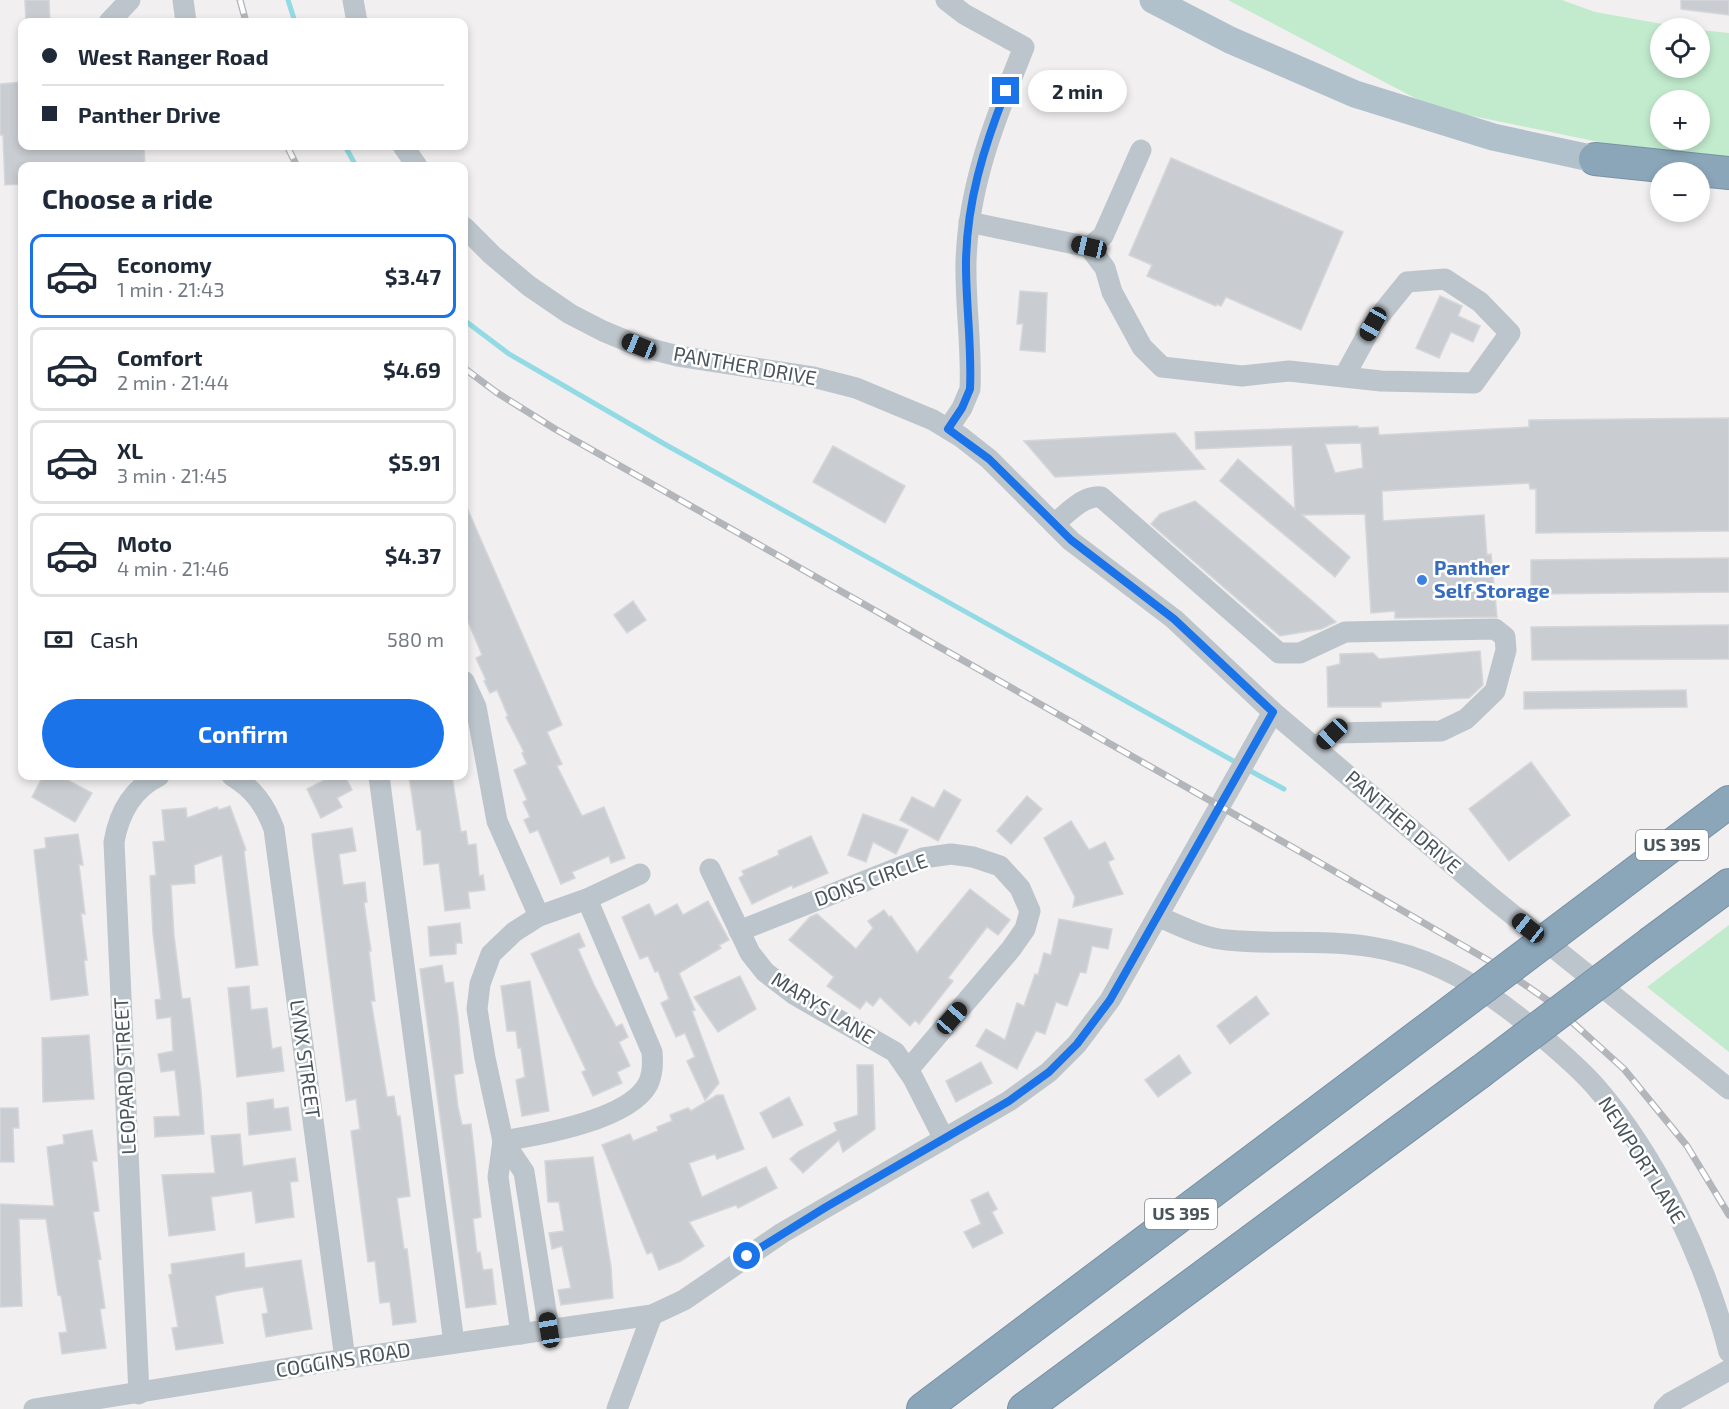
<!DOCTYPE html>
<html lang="en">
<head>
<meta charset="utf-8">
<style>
	body { margin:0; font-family:"Exo 2",sans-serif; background:#f2f2f3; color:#1f2937; height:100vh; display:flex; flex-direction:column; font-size:22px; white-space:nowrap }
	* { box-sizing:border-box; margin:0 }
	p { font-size:20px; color:#747a83 }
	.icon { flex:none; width:33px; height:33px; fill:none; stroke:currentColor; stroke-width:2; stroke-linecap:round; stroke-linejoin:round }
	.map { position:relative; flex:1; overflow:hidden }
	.panel { position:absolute; left:18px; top:162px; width:450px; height:618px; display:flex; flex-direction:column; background:#fff; border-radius:12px; box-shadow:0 3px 9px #0003 }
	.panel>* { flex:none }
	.banner { position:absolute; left:18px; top:18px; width:450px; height:132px; border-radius:12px; box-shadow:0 3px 9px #0003; display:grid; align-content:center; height:132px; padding:0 24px; background:#fff }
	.fabs { position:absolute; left:1650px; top:18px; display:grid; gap:12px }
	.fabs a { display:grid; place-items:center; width:60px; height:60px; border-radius:50%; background:#fff; box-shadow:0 3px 9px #0003; font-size:30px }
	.end { position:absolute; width:27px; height:27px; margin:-14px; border:8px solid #1a73e8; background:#fff; box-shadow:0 0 0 3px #fff }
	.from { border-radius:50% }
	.bubble { position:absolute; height:42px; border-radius:21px; background:#fff; box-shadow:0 3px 9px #0003; font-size:20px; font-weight:700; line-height:42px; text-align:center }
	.car { position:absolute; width:18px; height:36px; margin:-18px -9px; border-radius:8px; box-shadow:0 0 4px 2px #0007; background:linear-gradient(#222 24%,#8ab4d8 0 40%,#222 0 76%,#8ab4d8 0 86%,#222 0) }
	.banner b { display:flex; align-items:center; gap:21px; height:57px; font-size:22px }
	.banner b+b { border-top:2px solid #e0e1e3 }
	.banner i { width:15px; height:15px; background:#1f2937 }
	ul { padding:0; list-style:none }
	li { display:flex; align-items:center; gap:18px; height:84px; margin:0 12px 9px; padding:0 12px; border:3px solid #e0e1e3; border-radius:12px }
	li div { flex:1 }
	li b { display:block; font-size:22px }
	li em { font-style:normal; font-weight:700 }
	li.selected { border-color:#1a73e8 }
	li>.icon { width:54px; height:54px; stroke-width:1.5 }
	h2 { padding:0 24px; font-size:27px; line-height:72px }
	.pay { display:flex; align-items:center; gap:15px; height:66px; padding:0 24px; font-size:22px }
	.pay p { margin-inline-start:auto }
	.cta { display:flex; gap:12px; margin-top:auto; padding:12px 24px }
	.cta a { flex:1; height:69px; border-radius:36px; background:#1a73e8; color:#fff; font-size:24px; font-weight:700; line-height:69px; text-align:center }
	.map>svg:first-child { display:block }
</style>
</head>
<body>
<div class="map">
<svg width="1729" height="1409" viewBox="0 0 1729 1409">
	<rect width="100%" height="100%" fill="#f1efef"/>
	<g fill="#c2ebcd" fill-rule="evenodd">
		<path d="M1228 0H1562L1595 12 1685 28H1660V68H1700V30L1729 33V169L1434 108ZM1660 100H1700V140H1660Z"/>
		<path d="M1729 925V1052L1647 987Z"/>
	</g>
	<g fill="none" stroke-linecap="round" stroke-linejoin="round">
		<g stroke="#93dbe4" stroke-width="5">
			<path d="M288 0 295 22"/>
			<path d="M345 146 356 166"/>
			<path d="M464 320 509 354 668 446 1237 763"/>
			<path d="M1245 768 1284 789"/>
		</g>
	</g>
	<g fill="#c9cdd1" stroke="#d4d6da" stroke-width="1.5" fill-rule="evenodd">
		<path d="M25 0H49L50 22H26Z"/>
		<path d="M1681 0H1729V15L1681 9Z"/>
		<path d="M22 82V146H78V149L144 146 145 166H22V184L5 185 3 135H0V84Z"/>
		<path d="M1171 158 1343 232 1301 330 1226 297 1221 306 1217 304 1216 306 1147 276 1152 265 1129 255Z"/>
		<path d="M1020 291 1047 293 1045 352 1020 350 1023 324H1017Z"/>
		<path d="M1440 296 1462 306 1458 316 1480 326 1473 342 1451 332 1439 358 1416 348Z"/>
		<path d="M1729 418V531L1536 533V489H1530L1529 483 1382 491 1383 521 1484 515 1487 555 1491 554 1497 617 1395 618V611L1371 613 1365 514 1302 515 1350 557 1335 577 1220 481 1238 459 1295 509 1292 445 1196 449 1195 432 1358 426V428L1378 427 1379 435 1529 427V420ZM1361 443 1363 468 1335 473 1325 444Z"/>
		<path d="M1175 433 1205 469 1055 477 1024 441Z"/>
		<path d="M833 446 905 486 885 523 813 482Z"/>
		<path d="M464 501 562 725 547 732 562 764 557 766 582 816 604 807 625 858 611 863 609 856 572 872 575 878 561 884 538 830 530 833 524 820 530 817 523 802 527 800 514 770 527 764 522 753 524 752 506 717 508 716 497 690 490 693 484 681 486 680 476 658 482 655 464 612Z"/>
		<path d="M1195 501 1317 605 1336 622 1321 629 1280 636 1151 524 1160 514Z"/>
		<path d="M1729 558V592L1531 594V560Z"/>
		<path d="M633 601 646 620 627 633 614 615Z"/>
		<path d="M1729 625V659L1532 660 1531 627Z"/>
		<path d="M1480 651 1483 685 1469 698 1381 702V707H1328L1327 667 1340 664V654L1373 653 1379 659Z"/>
		<path d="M1686 690 1687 707 1524 709V692Z"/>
		<path d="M1531 762 1570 815 1509 861 1469 809Z"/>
		<path d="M43 776H60L92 793 75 822 32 797Z"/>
		<path d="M332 776H345L352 790 337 798 342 807 321 818 307 789Z"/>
		<path d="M409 776H452L461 832 466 831 468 845 476 844 479 876 483 875 485 890 468 892 470 908 445 911 439 863 424 865 421 830H417Z"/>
		<path d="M944 790 961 800 938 841 900 820 912 797 934 808Z"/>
		<path d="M1027 796 1042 809 1011 844 997 831Z"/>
		<path d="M230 806 246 850 244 851 258 965 236 968 222 855 194 865 195 883 171 885 174 936 182 999 190 998 201 1090 204 1134 155 1137 154 1117 180 1116 175 1070 161 1072 158 1054 173 1051 171 1017 157 1019 155 1000 161 999 153 933 150 876 156 875 153 842 165 841 162 810 186 808 187 818 217 807 219 810Z"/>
		<path d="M863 814 908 830 896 854 873 842 866 862 848 855Z"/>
		<path d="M1071 821 1089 850 1105 842 1114 859 1108 862 1123 894 1073 907 1075 897 1044 838Z"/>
		<path d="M352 828 356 851 339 854 343 885 365 882 367 902 364 903 371 951H369L375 1001H371L387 1097 394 1096 397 1116H400L410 1196 397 1198 404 1249H407L416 1322 393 1325 390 1302 380 1303 375 1261 368 1262 351 1131 360 1129 356 1099 346 1101 313 846 312 834Z"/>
		<path d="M78 834 83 865H79L85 914 81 913 87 960H84L88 995 51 1000 34 850 46 848 45 838Z"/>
		<path d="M811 836 828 873 793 888 792 885 752 904 739 878 744 875 742 871 779 855 778 851Z"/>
		<path d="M970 889 1010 920 998 935 987 927 948 978 953 981 919 1024 915 1020 910 1026 880 997 873 1006 866 1001 860 1009 827 986 834 977 789 940 810 917 817 914 856 949 873 928 868 921 884 910 889 917 891 916 917 953Z"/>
		<path d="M708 901 729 940 719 945 721 948 679 973 695 1010 692 1011 719 1083 705 1100 687 1061 695 1057 685 1033 676 1037 661 1003 669 999 658 971 655 972 648 956 640 959 622 917 649 904 655 916 677 904 683 915Z"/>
		<path d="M1059 919 1112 929 1108 949 1092 946 1086 973 1080 972 1067 1006 1056 1002 1045 1034 1036 1031 1017 1069 976 1046 986 1029 1005 1040 1017 1003 1024 1006 1035 974 1038 975 1044 953 1051 955Z"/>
		<path d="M460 923 462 943H456V954L430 956 428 927Z"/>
		<path d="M579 933 585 946 578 949 594 985 616 1027 622 1024 628 1037 619 1042 630 1066 617 1072 622 1083 593 1096 582 1072 586 1070 531 954Z"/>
		<path d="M442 965 445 983 453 982 458 1017 463 1073 454 1075 458 1107 462 1125 471 1124 475 1159 481 1217 473 1219 477 1253 480 1252 483 1270 492 1269 496 1304 466 1308 420 969Z"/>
		<path d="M740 976 756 1009 718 1032 694 997Z"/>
		<path d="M530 981 549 1111 522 1116 516 1080 525 1077 521 1048H518L516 1031H507L501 986Z"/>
		<path d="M249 986 251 1010 267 1008 272 1049 281 1047 284 1071 237 1077 228 988Z"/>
		<path d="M1256 996 1269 1014 1230 1044 1217 1026Z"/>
		<path d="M89 1035 94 1099 43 1102 42 1038Z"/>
		<path d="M1179 1055 1191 1073 1158 1097 1145 1080Z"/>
		<path d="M981 1062 992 1083 956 1102 946 1081Z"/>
		<path d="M857 1065H873L875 1129 843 1152 839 1140 803 1173 790 1159 799 1151 837 1131 834 1123 858 1115Z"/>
		<path d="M717 1095H723L744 1149 717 1159 715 1154 689 1163 702 1197 766 1167 777 1188 738 1208 736 1205 689 1222 704 1246 681 1261 659 1270 652 1252 647 1254 602 1145 630 1134 633 1141 658 1131 657 1127 672 1121 670 1115 688 1108 691 1111Z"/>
		<path d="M789 1097 803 1125 773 1138 760 1113Z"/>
		<path d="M273 1099 274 1109 288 1107 291 1130 249 1135 247 1103Z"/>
		<path d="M0 1108H18L19 1128H13L14 1162H0Z"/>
		<path d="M92 1130 97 1161H92L99 1211 93 1212 101 1259 98 1260 105 1308 100 1309 106 1348 62 1354 59 1333 67 1332 61 1296 58 1295 46 1219H19L22 1306 0 1307V1204L54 1206 47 1147 64 1144 63 1135Z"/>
		<path d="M240 1134 243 1166 295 1158 298 1181 290 1182 294 1217 256 1223 252 1191 211 1197 215 1230 169 1236 162 1175 215 1173 211 1136Z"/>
		<path d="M593 1157 611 1267 613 1298 561 1305 558 1290 571 1288 562 1246 552 1249 549 1233 564 1231 559 1202H548L545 1161Z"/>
		<path d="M988 1192 997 1209 992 1212 1003 1233 973 1248 964 1232 981 1224 971 1200Z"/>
		<path d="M244 1253 245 1268 301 1260 312 1329 266 1337 262 1314 268 1313 263 1287 231 1292 215 1296 223 1343 176 1350 172 1328 178 1327 169 1275 172 1274 171 1264Z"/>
	</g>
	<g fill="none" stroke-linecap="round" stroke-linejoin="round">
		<defs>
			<g id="highway">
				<path d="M1595 159 1729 173"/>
				<path d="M1615 888 1729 802"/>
				<path d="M1652 942 1729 885"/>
				<path d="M923 1409 1440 1020"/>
				<path d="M1024 1409 1480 1072"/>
			</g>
		</defs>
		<use href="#highway" stroke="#7791a5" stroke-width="34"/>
		<g stroke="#bcc5cb" stroke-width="21">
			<path d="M183 0 186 22"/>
			<path d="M353 0 357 22"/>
			<path d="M946 0 964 14 1024 47C996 117 968 185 966 262 965 304 972 347 970 389L962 408 948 429"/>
			<path d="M109 22 130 0"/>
			<path d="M403 146 417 166"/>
			<path d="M969 222 1089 247 1105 268 1112 292 1142 347 1162 367 1242 376 1289 371 1381 381 1474 383 1510 333 1480 302 1445 279 1407 282 1373 324 1344 377"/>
			<path d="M464 227 492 255 529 286 570 314 603 331 639 346 678 356 813 377 856 388 933 420 961 437 989 459 1071 541 1174 619 1273 712 1492 898 1729 1089"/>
			<path d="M1089 247 1103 236 1141 150"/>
			<path d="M1054 524C1068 513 1083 495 1101 497L1279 653H1300L1345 632 1495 629 1505 637 1506 650 1495 691 1466 719 1441 731 1332 733 1317 748"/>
			<path d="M464 681 476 707 497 821 539 916"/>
			<path d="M232 776C254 789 265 805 274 829L345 1359"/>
			<path d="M379 776 454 1343"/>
			<path d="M710 869 750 953 765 972 795 995 895 1052 913 1078 944 1139"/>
			<path d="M1159 917C1181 926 1203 938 1227 940 1275 945 1324 939 1372 947 1430 956 1480 985 1525 1022 1549 1043 1574 1062 1595 1086 1658 1158 1705 1260 1729 1352"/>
			<path d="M739 931 923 858 951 854 973 857 1000 866 1020 888 1030 911 1025 929 1011 949 908 1070"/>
			<path d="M503 1141C540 1135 629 1120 648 1084 653 1074 653 1063 652 1052L587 899"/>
			<path d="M503 1141 524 1172 549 1330"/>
			<path d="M521 1334 498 1177 503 1141 485 1058 477 1009 480 984 491 954 514 932 539 916 587 899 640 874"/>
			<path d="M139 1394 114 842C119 813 132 789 159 776"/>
			<path d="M34 1409 345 1359 652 1315 684 1300 782 1233 1009 1101 1049 1072 1077 1044 1110 1000 1273 712"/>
			<path d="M617 1409 652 1315"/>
			<path d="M1664 1409 1670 1403 1729 1370"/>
		</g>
		<path stroke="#b1c1cb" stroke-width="27" d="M1153 0 1230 40 1355 94 1493 137 1595 159"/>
		<use href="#highway" stroke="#8ba6b9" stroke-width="32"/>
		<defs>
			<g id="rail">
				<path d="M240 0 246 22"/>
				<path d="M287 146 297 166"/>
				<path d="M464 368 496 392 555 429 1322 864 1498 966 1550 1002 1624 1069 1687 1146 1729 1215"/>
			</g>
		</defs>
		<use href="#rail" stroke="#b2b5b9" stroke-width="7"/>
		<use href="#rail" stroke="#fff" stroke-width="4.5" stroke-dasharray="14" stroke-linecap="butt"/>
		<defs>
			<g id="highway-bridge">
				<path d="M1440 1020 1615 888"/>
				<path d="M1480 1072 1652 942"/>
			</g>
		</defs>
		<use href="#highway-bridge" stroke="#7791a5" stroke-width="34" stroke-linecap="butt"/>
		<use href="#highway-bridge" stroke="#8ba6b9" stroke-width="32"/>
	</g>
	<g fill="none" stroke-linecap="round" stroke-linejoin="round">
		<path stroke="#1a73e8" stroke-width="8" d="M747 1256 826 1207 1009 1101 1049 1072 1077 1044 1110 1000 1273 712 1174 619 1071 540 989 459 948 429 962 408 970 389C972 348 966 306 966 265 966 204 984 146 1006 91"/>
	</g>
	<circle fill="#3f7fe0" stroke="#fff" stroke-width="2" cx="1422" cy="580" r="6"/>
	<g text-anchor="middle" stroke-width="5" stroke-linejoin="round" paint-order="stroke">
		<g fill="#fff" stroke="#80878c" stroke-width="1.5">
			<rect x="1636" y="830" width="72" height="30" rx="4.5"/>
			<rect x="1145" y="1199" width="72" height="30" rx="4.5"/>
		</g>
		<g font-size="18" font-weight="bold" fill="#49545b">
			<text x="1672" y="851">US 395</text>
			<text x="1181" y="1220">US 395</text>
		</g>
		<g font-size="20" fill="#49545b" stroke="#fff">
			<text transform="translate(745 366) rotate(10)" y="7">PANTHER DRIVE</text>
			<text transform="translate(1403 822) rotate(41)" y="7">PANTHER DRIVE</text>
			<text transform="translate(871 880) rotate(-20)" y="7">DONS CIRCLE</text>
			<text transform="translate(823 1008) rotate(32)" y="7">MARYS LANE</text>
			<text transform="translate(305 1059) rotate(82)" y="7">LYNX STREET</text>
			<text transform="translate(125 1076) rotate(-93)" y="7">LEOPARD STREET</text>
			<text transform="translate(1642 1160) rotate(58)" y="7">NEWPORT LANE</text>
			<text transform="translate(343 1360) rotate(-9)" y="7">COGGINS ROAD</text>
		</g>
		<g font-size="20" font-weight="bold" fill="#366cbe" stroke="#fff" text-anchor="start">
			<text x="1434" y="575">Panther<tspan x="1434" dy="23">Self Storage</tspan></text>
		</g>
	</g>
</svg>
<div class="fabs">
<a><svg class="icon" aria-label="locate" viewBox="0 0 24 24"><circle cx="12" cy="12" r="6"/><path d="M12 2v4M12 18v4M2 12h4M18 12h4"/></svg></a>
<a>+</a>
<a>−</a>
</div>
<i class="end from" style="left:747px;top:1256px"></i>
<i class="end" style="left:1006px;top:91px"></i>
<div class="bubble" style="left:1028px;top:70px;width:99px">2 min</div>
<i class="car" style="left:1089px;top:247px;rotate:283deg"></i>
<i class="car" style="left:1373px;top:324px;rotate:209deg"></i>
<i class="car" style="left:639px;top:346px;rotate:292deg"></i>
<i class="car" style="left:1332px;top:734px;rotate:226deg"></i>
<i class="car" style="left:1528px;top:928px;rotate:309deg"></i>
<i class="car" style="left:952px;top:1018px;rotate:41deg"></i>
<i class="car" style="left:549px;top:1330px;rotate:351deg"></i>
<div class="banner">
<b><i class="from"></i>West Ranger Road</b>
<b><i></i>Panther Drive</b>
</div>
<section class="panel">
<h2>Choose a ride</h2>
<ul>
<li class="selected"><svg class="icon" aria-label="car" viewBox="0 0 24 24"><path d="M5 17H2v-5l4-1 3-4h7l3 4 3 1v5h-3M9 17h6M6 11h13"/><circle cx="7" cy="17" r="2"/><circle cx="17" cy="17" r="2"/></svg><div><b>Economy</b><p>1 min · 21:43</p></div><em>$3.47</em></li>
<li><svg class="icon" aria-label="car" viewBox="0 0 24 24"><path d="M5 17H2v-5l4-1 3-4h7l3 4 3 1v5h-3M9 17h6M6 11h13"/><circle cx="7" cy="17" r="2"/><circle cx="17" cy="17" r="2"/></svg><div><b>Comfort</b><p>2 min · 21:44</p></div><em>$4.69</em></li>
<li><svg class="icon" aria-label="car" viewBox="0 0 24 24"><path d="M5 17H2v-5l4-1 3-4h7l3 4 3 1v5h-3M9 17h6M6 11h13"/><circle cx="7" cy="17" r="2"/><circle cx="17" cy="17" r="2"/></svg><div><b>XL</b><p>3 min · 21:45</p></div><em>$5.91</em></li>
<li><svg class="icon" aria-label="car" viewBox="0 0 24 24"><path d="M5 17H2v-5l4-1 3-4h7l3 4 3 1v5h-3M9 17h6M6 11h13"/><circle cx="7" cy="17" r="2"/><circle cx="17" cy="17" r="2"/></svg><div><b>Moto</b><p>4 min · 21:46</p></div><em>$4.37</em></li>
</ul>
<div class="pay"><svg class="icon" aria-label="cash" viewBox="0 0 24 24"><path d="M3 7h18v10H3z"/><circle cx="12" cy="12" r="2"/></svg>Cash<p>580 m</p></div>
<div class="cta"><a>Confirm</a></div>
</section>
</div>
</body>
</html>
